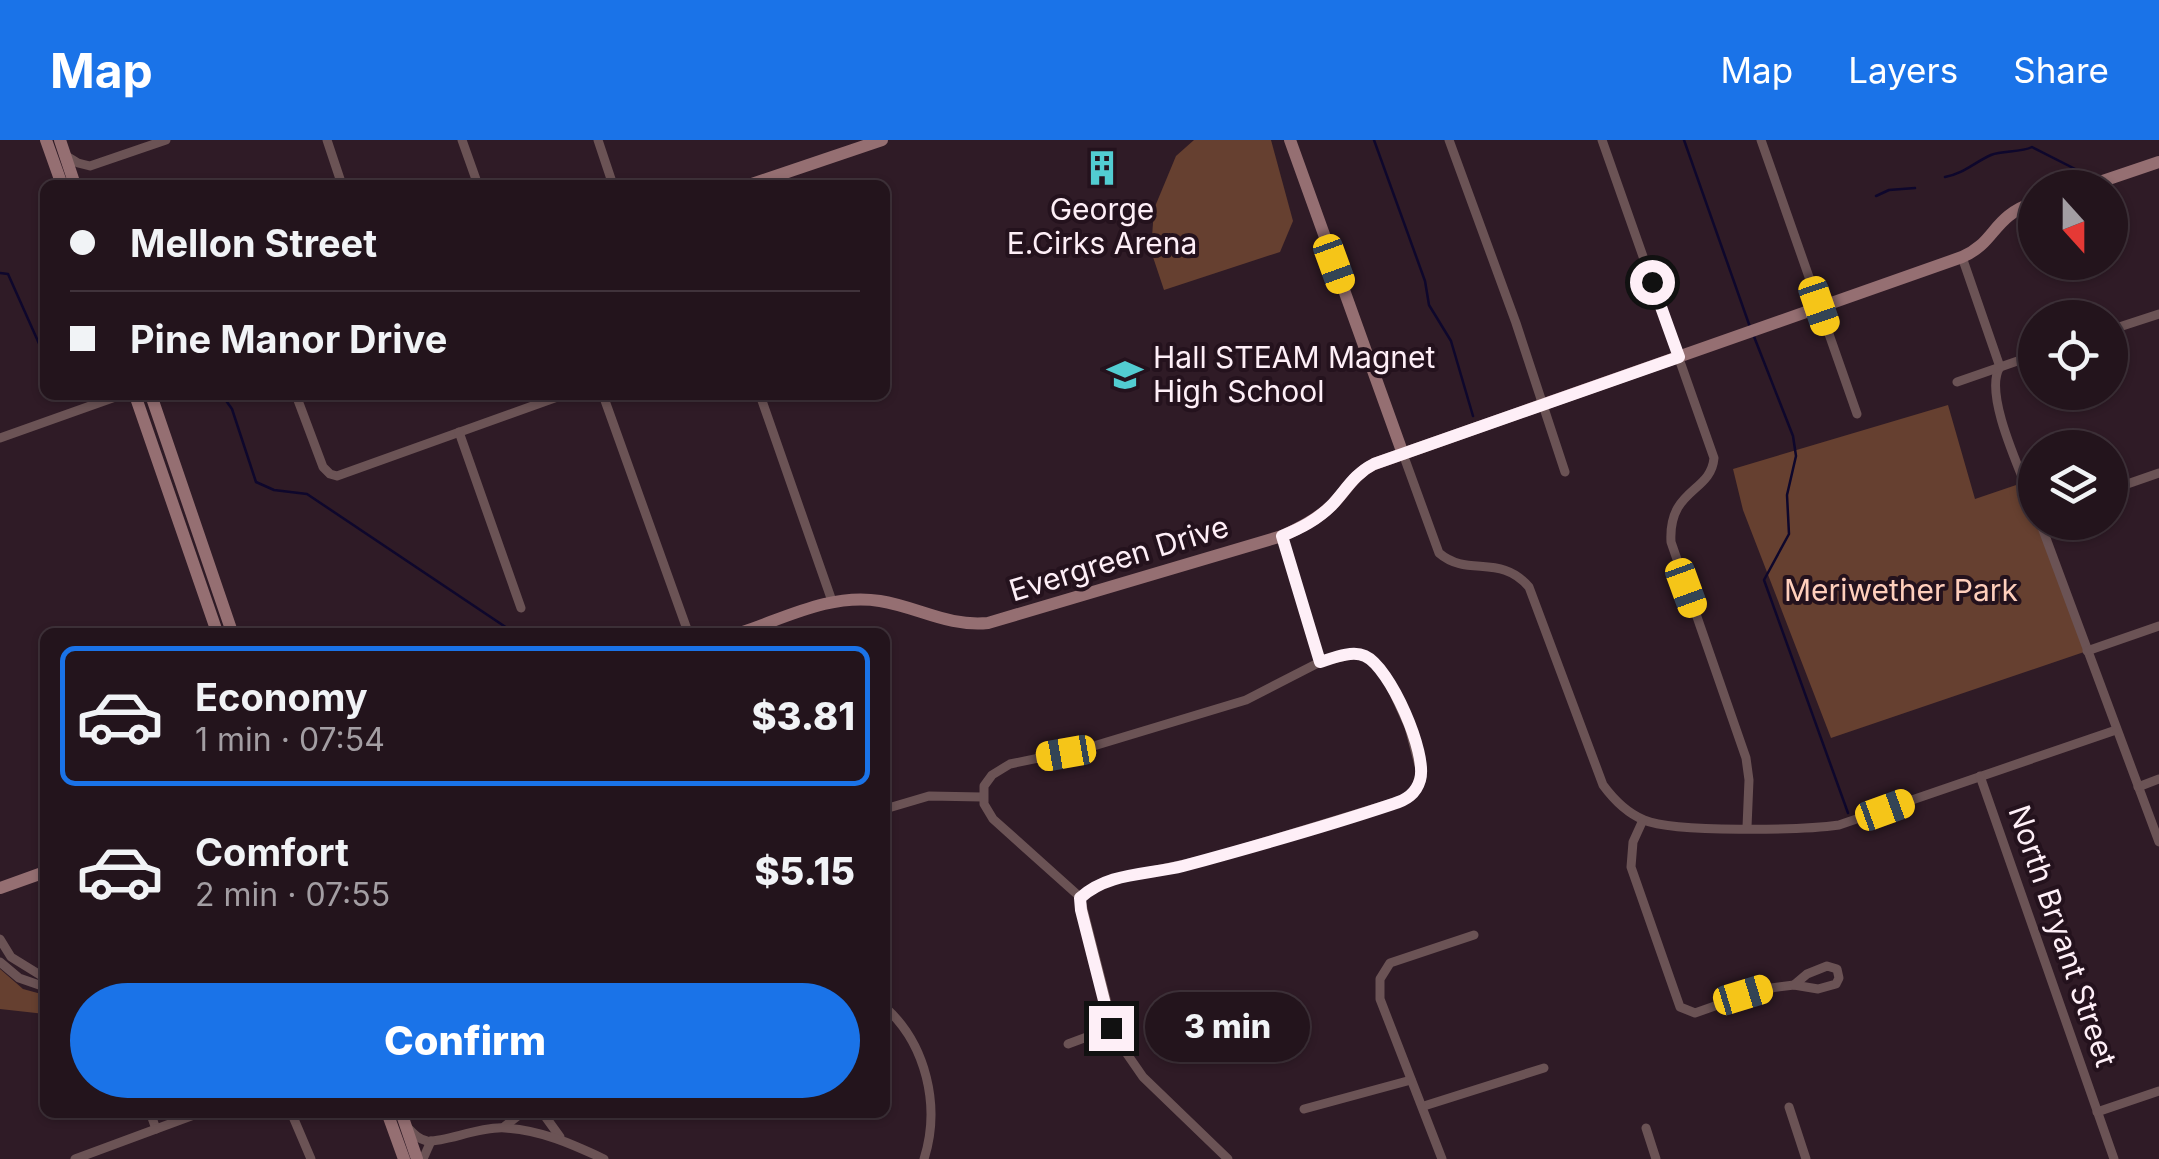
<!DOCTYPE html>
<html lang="en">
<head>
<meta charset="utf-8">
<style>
	body { margin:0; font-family:Inter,sans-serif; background:#2f2129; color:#f1f3f6; height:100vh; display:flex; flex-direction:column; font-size:38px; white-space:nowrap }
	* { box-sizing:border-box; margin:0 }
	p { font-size:32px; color:#a39ea3 }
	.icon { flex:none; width:55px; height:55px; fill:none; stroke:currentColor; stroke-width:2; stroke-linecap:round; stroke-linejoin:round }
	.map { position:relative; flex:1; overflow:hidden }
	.side { position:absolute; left:40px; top:488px; width:850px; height:490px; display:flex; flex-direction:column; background:#23141c; border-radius:15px; box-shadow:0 2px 8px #0004,0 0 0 2px #40333b }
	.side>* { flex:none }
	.banner { position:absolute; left:40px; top:40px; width:850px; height:220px; border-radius:15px; box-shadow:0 2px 8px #0004,0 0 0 2px #40333b; display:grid; align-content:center; height:220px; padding:0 30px; background:#23141c }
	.needle { width:65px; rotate:159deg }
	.controls { position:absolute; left:2018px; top:30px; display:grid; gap:20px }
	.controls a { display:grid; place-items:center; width:110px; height:110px; border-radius:50%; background:#23141c; box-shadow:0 2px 8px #0004,0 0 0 2px #40333b; font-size:50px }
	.end { position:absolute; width:45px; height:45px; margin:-22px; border:12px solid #feeff7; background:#111; box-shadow:0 0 0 5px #111 }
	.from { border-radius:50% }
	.bubble { position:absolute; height:70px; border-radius:35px; background:#23141c; box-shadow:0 2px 8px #0004,0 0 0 2px #40333b; font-size:32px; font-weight:800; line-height:70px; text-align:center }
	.car { position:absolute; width:30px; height:60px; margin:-30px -15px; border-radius:12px; box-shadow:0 0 8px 2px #0007; background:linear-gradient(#f5c518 24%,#345 0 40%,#f5c518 0 76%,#345 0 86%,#f5c518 0) }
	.banner b { display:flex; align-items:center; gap:35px; height:95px; font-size:38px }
	.banner b+b { border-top:2px solid #40333b }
	.banner i { width:25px; height:25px; background:#f1f3f6 }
	ul { padding:18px 0 0; list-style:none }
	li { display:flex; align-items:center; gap:30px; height:140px; margin:0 20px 15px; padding:0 10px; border:5px solid transparent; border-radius:15px }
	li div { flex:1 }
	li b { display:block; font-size:38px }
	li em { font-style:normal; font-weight:800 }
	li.active { border-color:#1a73e8 }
	li>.icon { width:90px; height:90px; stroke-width:1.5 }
	.primary-button { display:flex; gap:20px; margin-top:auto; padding:20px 30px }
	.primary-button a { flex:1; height:115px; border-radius:60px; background:#1a73e8; color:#fff; font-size:40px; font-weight:800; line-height:115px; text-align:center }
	header { display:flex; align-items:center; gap:60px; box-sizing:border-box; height:140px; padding:0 50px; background:#1a73e8; color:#fff }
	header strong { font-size:48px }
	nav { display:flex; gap:55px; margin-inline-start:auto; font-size:35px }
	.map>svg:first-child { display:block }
</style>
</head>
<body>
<header>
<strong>Map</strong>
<nav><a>Map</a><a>Layers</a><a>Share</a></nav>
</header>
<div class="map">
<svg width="2159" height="1019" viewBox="0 0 2159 1019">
	<rect width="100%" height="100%" fill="#2f1b26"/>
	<g fill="#664030">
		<path d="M1194 0H1271L1293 81 1280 112 1164 150 1151 111 1154 69 1176 16Z"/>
		<path d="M1948 265 1975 359 2025 342 2035 369V382L2040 383 2087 511 1831 598 1743 370 1733 329Z"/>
		<path d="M0 829 23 849 45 855V874L0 869Z"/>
	</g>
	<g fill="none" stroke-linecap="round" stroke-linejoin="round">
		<g stroke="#0e072c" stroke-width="2.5">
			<path d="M1374 0 1425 141 1429 165 1451 201 1473 276"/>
			<path d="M1684 0 1750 187"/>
			<path d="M1945 37C1963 34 1975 22 1991 15 2003 10 2020 13 2032 7L2087 35"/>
			<path d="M1876 56 1889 50 1915 48"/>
			<path d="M0 133 8 134 45 217"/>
			<path d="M1753 194 1793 296 1796 316 1787 355 1789 394 1764 440 1848 673"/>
			<path d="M222 255 232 269 256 342 274 350 307 354 513 492"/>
		</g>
		<g stroke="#6b5355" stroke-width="9">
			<path d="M327 0 342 45"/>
			<path d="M462 0 478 45"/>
			<path d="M598 0 613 45"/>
			<path d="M1449 0 1516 183 1565 332"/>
			<path d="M1602 0 1714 318C1711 353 1668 348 1671 402L1746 618 1749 640 1747 687"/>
			<path d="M1761 0 1857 274"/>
			<path d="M65 15 78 23 90 26 166 0"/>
			<path d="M1962 117 2000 227C1982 254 2024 338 2035 369"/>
			<path d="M2110 190 2159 174"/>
			<path d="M1957 242 2035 215"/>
			<path d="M296 255 323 327 330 334 337 336 563 255"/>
			<path d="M603 255 688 492"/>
			<path d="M760 255 832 461"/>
			<path d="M459 292 521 468"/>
			<path d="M0 298 121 255"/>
			<path d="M1403 314 1439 413C1468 438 1500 413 1529 447L1603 645C1614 660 1627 673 1644 680 1674 693 1804 690 1839 685L2116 590"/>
			<path d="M2110 350 2159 333"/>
			<path d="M2040 382 2159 702"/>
			<path d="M1282 396 1320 522"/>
			<path d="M2087 511 2159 486"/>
			<path d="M1980 636 2114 1019"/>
			<path d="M2138 647 2159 639"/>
			<path d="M885 669 929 656 982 657"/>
			<path d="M1643 680 1633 702 1631 727 1680 867 1695 873 1763 849 1794 845"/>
			<path d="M1080 757 1092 748 1114 739 1208 719 1408 658 1416 649 1421 633 1409 587 1385 534 1369 518 1354 514 1320 522 1246 560 1087 608 1010 624 992 635 984 646V664L993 679 1080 757 1116 898 1143 937 1228 1019"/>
			<path d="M0 799 11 817 45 838"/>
			<path d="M0 822 19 838 45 847"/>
			<path d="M1827 826 1837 829 1839 838 1836 844 1818 849 1794 845 1807 834Z"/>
			<path d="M885 867C926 904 941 966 924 1019"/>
			<path d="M1068 904 1111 888"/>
			<path d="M1424 966 1544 928"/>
			<path d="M1789 967 1806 1019"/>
			<path d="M1304 969 1411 940"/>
			<path d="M150 972 156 989"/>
			<path d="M291 972 311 1019"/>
			<path d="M542 972 560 997"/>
			<path d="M2097 972 2159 951"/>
			<path d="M505 986 523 972"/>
			<path d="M407 987C413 993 418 999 427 1001 442 1003 482 986 505 988 541 990 572 1004 604 1019"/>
			<path d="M1646 988 1656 1019"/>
			<path d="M75 1019 202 972"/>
			<path d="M423 1019 431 1001"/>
			<path d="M1442 1019 1380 859V839L1390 823 1474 795"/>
		</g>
		<g stroke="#956f72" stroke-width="12">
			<path d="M46 0 62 45"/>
			<path d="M60 0 75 45"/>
			<path d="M1290 0 1403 314"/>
			<path d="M749 45 882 0"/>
			<path d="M2082 48 2159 22"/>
			<path d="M135 255 217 492"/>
			<path d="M151 255 232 492"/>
			<path d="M743 492C787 477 832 453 880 461 918 467 948 487 988 483L1282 396C1300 388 1318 379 1332 365 1347 350 1354 334 1374 324L1962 117C1997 102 1991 77 2035 62"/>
			<path d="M0 748 45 732"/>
			<path d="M387 972 404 1019"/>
			<path d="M401 972 417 1019"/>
		</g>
	</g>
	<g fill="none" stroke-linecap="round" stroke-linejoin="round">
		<path stroke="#feeff7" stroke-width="12" d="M1111 888 1081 770 1080 758C1108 732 1148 735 1183 726 1253 707 1324 687 1393 664 1406 660 1416 654 1420 640 1428 614 1390 527 1365 516 1352 510 1333 518 1320 522L1282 396C1301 388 1317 380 1332 365 1346 350 1354 334 1374 324L1679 217 1652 142"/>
	</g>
	<defs>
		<symbol id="building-bare" viewBox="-9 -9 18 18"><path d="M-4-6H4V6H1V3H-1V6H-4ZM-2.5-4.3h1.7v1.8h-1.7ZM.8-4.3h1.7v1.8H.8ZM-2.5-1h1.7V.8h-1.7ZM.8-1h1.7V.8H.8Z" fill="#52ccd1" stroke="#24121d" stroke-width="2.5" paint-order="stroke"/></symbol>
		<symbol id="school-bare" viewBox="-9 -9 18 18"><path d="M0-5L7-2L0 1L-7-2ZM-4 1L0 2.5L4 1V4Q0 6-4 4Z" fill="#52ccd1" stroke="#24121d" stroke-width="2.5" paint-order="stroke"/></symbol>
	</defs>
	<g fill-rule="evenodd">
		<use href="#building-bare" x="1077" y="3" width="50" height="50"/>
		<use href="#school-bare" x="1100" y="210" width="50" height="50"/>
	</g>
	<g text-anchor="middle" stroke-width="8" stroke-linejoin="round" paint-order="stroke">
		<g font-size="30" fill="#feeff7" stroke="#24121d">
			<text x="1102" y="80">George<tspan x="1102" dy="34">E.Cirks Arena</tspan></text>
			<text x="1153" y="228" text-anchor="start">Hall STEAM Magnet<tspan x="1153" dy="34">High School</tspan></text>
		</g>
		<g font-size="30" fill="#feeff7" stroke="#24121d">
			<text transform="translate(1119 419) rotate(-17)" y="10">Evergreen Drive</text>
			<text transform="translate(2062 796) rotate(71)" y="10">North Bryant Street</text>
		</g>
		<g font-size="30" fill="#ffcfbc" stroke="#24121d">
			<text x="1901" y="461">Meriwether Park</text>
		</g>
	</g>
</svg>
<div class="controls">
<a><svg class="needle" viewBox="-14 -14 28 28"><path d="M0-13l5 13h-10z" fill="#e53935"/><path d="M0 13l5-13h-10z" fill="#a39ea3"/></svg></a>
<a><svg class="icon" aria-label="locate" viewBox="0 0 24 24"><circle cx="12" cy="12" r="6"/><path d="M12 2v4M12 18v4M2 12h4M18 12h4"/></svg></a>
<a><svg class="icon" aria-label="layers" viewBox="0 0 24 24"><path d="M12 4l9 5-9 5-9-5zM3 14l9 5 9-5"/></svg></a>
</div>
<i class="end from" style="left:1652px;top:142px"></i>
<i class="end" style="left:1111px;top:888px"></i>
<div class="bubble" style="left:1145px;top:852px;width:165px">3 min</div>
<i class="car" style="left:1334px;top:124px;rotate:160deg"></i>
<i class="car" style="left:1819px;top:166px;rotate:161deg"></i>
<i class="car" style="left:1686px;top:448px;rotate:160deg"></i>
<i class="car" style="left:1066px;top:613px;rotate:260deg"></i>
<i class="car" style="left:1885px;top:670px;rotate:70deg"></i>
<i class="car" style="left:1743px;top:855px;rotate:73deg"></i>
<div class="banner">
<b><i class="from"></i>Mellon Street</b>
<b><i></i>Pine Manor Drive</b>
</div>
<section class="side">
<ul>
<li class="active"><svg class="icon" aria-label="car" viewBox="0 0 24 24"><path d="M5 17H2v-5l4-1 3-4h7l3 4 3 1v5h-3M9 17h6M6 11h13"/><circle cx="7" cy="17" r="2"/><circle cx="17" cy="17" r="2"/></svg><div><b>Economy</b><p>1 min · 07:54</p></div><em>$3.81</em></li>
<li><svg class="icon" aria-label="car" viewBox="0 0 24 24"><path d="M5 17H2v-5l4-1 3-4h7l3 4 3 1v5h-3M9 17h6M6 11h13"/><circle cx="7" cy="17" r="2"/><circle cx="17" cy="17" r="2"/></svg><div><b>Comfort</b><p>2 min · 07:55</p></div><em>$5.15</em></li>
</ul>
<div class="primary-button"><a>Confirm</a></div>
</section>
</div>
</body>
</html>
